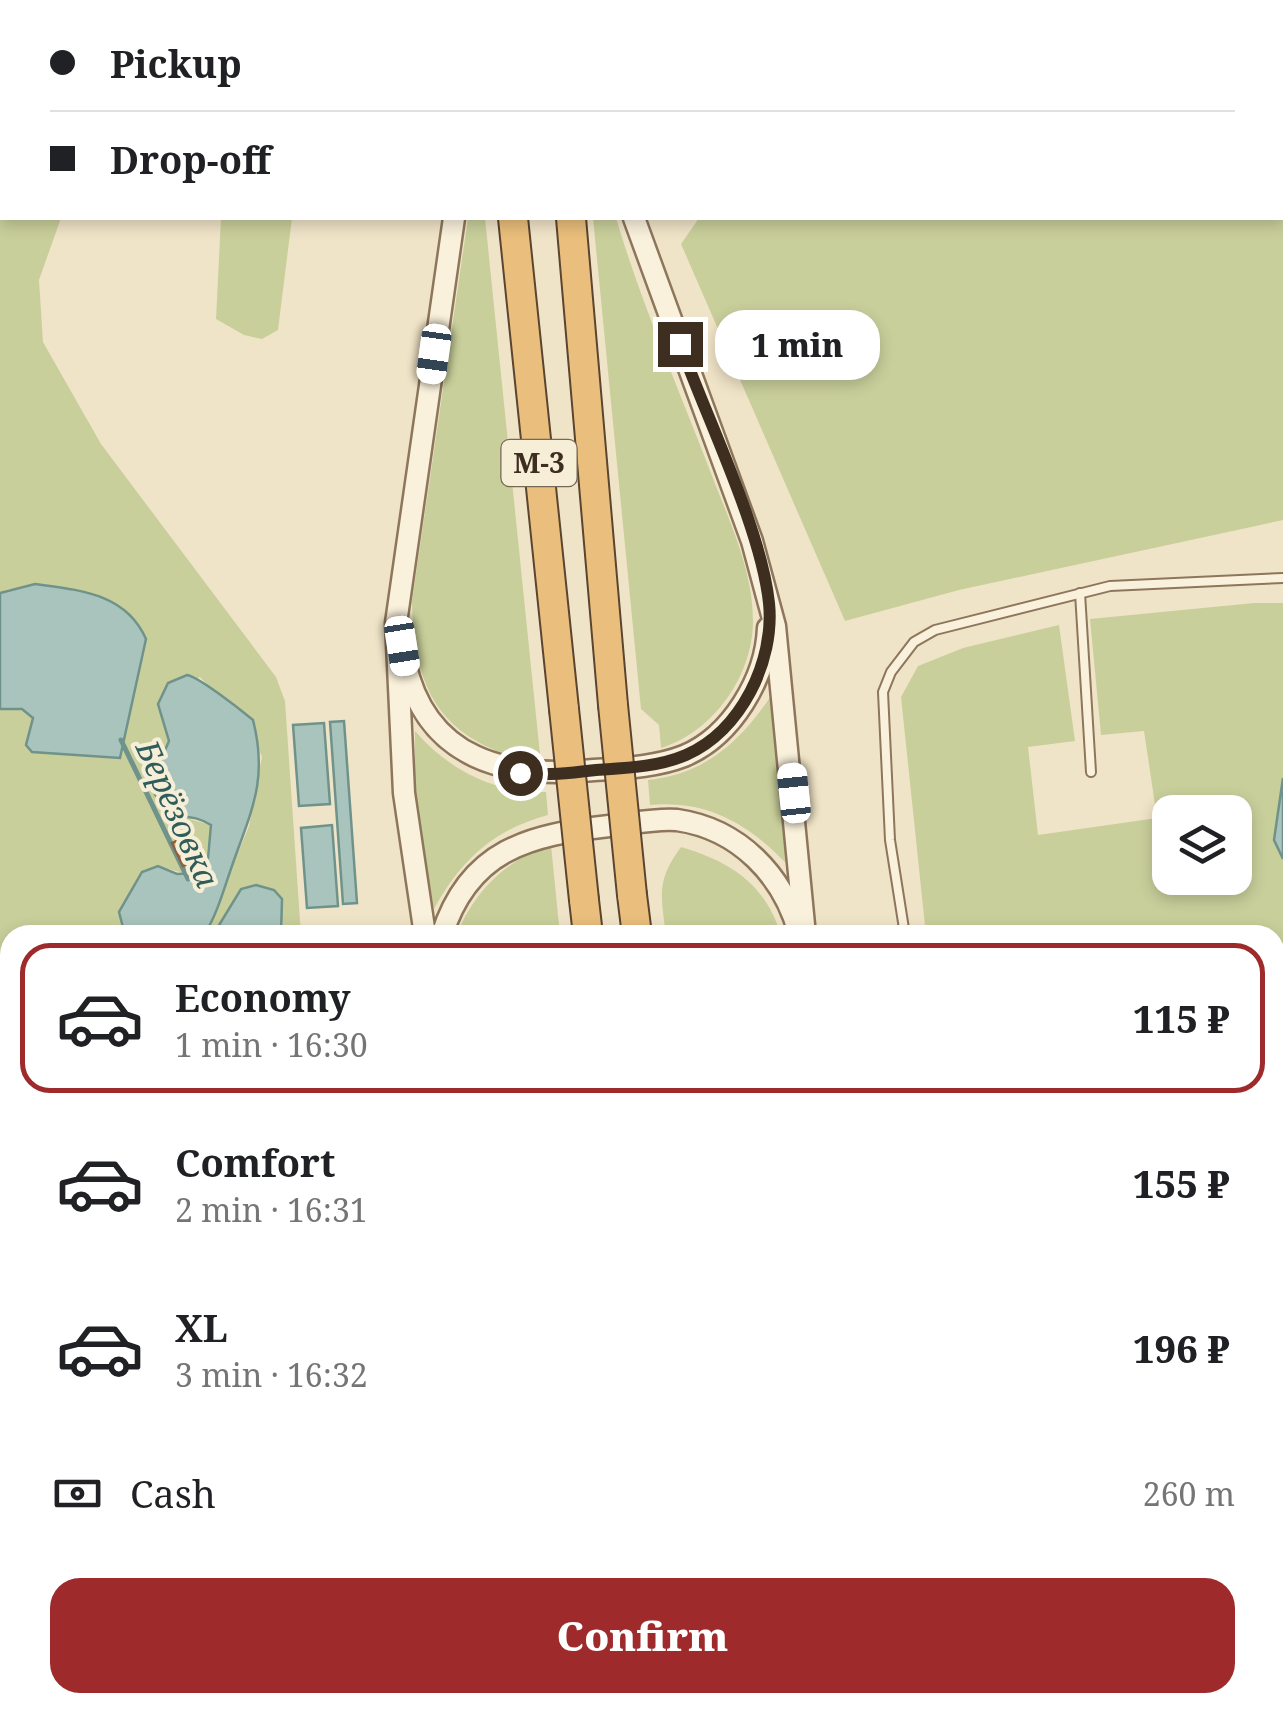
<!DOCTYPE html>
<html lang="en">
<head>
<meta charset="utf-8">
<style>
	body { margin:0; font-family:"Noto Serif",serif; background:#f2f2f2; color:#202124; height:100vh; display:flex; flex-direction:column; font-size:38px; white-space:nowrap }
	* { box-sizing:border-box; margin:0 }
	p { font-size:32px; color:#757577 }
	.icon { flex:none; width:55px; height:55px; fill:none; stroke:currentColor; stroke-width:2; stroke-linecap:round; stroke-linejoin:round }
	.map { position:relative; flex:1; overflow:hidden }
	.sheet { position:absolute; left:0px; top:925px; width:1285px; height:788px; display:flex; flex-direction:column; background:#fff; border-radius:30px 30px 0 0; box-shadow:0 5px 15px #0003 }
	.sheet>* { flex:none }
	.hud { position:absolute; left:0px; top:0px; width:1285px; height:220px; box-shadow:0 5px 15px #0003; display:grid; align-content:center; height:220px; padding:0 50px; background:#fff }
	.tools { position:absolute; left:1152px; top:795px; display:grid; gap:20px }
	.tools a { display:grid; place-items:center; width:100px; height:100px; border-radius:20px; background:#fff; box-shadow:0 5px 15px #0003; font-size:50px }
	.end { position:absolute; width:45px; height:45px; margin:-22px; border:12px solid #3d2e20; background:#fff; box-shadow:0 0 0 5px #fff }
	.from { border-radius:50% }
	.bubble { position:absolute; height:70px; border-radius:30px; background:#fff; box-shadow:0 5px 15px #0003; font-size:32px; font-weight:800; line-height:70px; text-align:center }
	.car { position:absolute; width:30px; height:60px; margin:-30px -15px; border-radius:12px; box-shadow:0 0 8px 2px #0007; background:linear-gradient(#fff 24%,#345 0 40%,#fff 0 76%,#345 0 86%,#fff 0) }
	.hud b { display:flex; align-items:center; gap:35px; height:95px; font-size:38px }
	.hud b+b { border-top:2px solid #e0e0e0 }
	.hud i { width:25px; height:25px; background:#202124 }
	ul { padding:18px 0 0; list-style:none }
	li { display:flex; align-items:center; gap:30px; height:150px; margin:0 20px 15px; padding:0 30px; border:5px solid transparent; border-radius:30px }
	li div { flex:1 }
	li b { display:block; font-size:38px }
	li em { font-style:normal; font-weight:800 }
	li.current { border-color:#9e2a2b }
	li>.icon { width:90px; height:90px; stroke-width:1.5 }
	.pay { display:flex; align-items:center; gap:25px; height:110px; padding:0 50px; font-size:38px }
	.pay p { margin-inline-start:auto }
	.button { display:flex; gap:20px; margin-top:auto; padding:20px 50px }
	.button a { flex:1; height:115px; border-radius:30px; background:#9e2a2b; color:#fff; font-size:40px; font-weight:800; line-height:115px; text-align:center }
	.map>svg:first-child { display:block }
</style>
</head>
<body>
<div class="map">
<svg width="1283" height="1711" viewBox="0 0 1283 1711">
	<rect width="100%" height="100%" fill="#f0e4c8"/>
	<g fill="#c9cf9b" fill-rule="evenodd">
		<path d="M0 0H406L2 2V218H61L39 280 43 342 101 444 276 677 285 701 301 935H281L283 922 241 889 213 935H204L249 826 262 757 244 712 218 696 200 677 158 704 169 741 158 765 168 813 211 825 205 866 190 875 158 866 142 872 119 912 125 935H10V1046L0 1039V709H22L33 719 32 724 120 758 9 589 0 593ZM191 834 202 857 183 866 172 844Z"/>
		<path d="M640 0H1283V520L959 590 845 621 681 244 699 218H1282V2Z"/>
		<path d="M221 218H292L278 330 262 339 244 335 216 319Z"/>
		<path d="M468 218H485L541 764C444 743 414 697 412 601Z"/>
		<path d="M593 218H616C641 302 677 385 709 468 727 516 753 568 753 621 753 676 713 732 661 748L659 725 641 709Z"/>
		<path d="M1254 603H1283V778L1274 840 1283 859V1711H952L943 1703 1275 1702V935H926L901 697 918 666 963 648 1059 625 1075 741 1028 747 1038 835 1157 818 1144 731 1101 735 1090 619ZM1170 812H1235V878H1170Z"/>
		<path d="M771 696 787 864C748 824 708 800 650 805L648 780C705 774 740 742 771 696Z"/>
		<path d="M415 731C449 770 493 793 546 792L548 815C493 830 461 860 434 909L415 803Z"/>
		<path d="M551 845 560 935H456C475 891 505 860 551 845Z"/>
		<path d="M681 847C729 861 765 883 781 935H666C661 895 656 881 681 847Z"/>
		<path d="M10 1534V1690L0 1707V1552Z"/>
	</g>
	<g fill="#a9c4bc" stroke="#6f938a" stroke-width="2.5">
		<path d="M35 584C79 590 126 593 146 639L120 758 32 752 26 745 33 718 22 709H0V593Z"/>
		<path d="M187 675C199 677 241 710 253 720 268 779 252 809 233 863 224 888 218 913 204 935H125L119 912 142 872 158 866 177 874 197 873 208 858 211 825C180 806 174 833 150 785L169 741 158 704 168 683Z"/>
		<path d="M344 721 357 903 343 904 330 722Z"/>
		<path d="M324 723 330 804 299 806 293 725Z"/>
		<path d="M1283 778V859L1274 840Z"/>
		<path d="M332 825 338 906 307 908 301 828Z"/>
		<path d="M256 885 274 890 282 899 281 935H213L241 889Z"/>
	</g>
	<g fill="none" stroke-linecap="round" stroke-linejoin="round">
		<g stroke="#6f938a" stroke-width="5">
			<path d="M121 740 188 879"/>
			<path d="M0 1633 10 1613"/>
			<path d="M495 1702 513 1711"/>
			<path d="M79 1711 122 1702"/>
		</g>
	</g>
	<path fill="#cf9f7d" stroke="#8d5f41" stroke-width="2.5" d="M191 834 202 857 183 866 172 843Z"/>
	<g fill="none" stroke-linecap="round" stroke-linejoin="round">
		<defs>
			<g id="service">
				<path d="M1080 593 1091 772"/>
				<path d="M905 935 890 840 883 692 891 672 914 642 935 630 1110 586 1283 578"/>
				<path d="M0 972 10 980"/>
				<path d="M854 1711 860 1702"/>
			</g>
			<g id="tertiary">
				<path d="M573 0 574 2"/>
				<path d="M465 2V0"/>
				<path d="M634 218 752 541 775 626 805 935"/>
				<path d="M405 662C426 760 507 779 594 770 624 768 656 767 684 756 732 736 766 678 768 628"/>
				<path d="M425 935 404 793 396 623 454 218"/>
				<path d="M442 935C469 849 530 835 609 826 630 824 656 818 677 820 739 829 783 875 799 933"/>
				<path d="M747 1702 748 1711"/>
			</g>
			<g id="trunk">
				<path d="M491 0V2"/>
				<path d="M553 0V2"/>
				<path d="M513 218 564 709"/>
				<path d="M571 218 613 705"/>
				<path d="M632 895 637 935"/>
				<path d="M584 900 588 935"/>
				<path d="M664 1702 665 1711"/>
				<path d="M722 1702 723 1711"/>
			</g>
		</defs>
		<use href="#service" stroke="#8d765c" stroke-width="12"/>
		<use href="#tertiary" stroke="#8d765c" stroke-width="25"/>
		<use href="#trunk" stroke="#5b4430" stroke-width="32"/>
		<use href="#service" stroke="#faf1dc" stroke-width="8"/>
		<use href="#tertiary" stroke="#faf1dc" stroke-width="20"/>
		<use href="#trunk" stroke="#eabe7c" stroke-width="28"/>
		<defs>
			<g id="trunk-bridge">
				<path d="M613 705 632 895"/>
				<path d="M564 709 584 900"/>
			</g>
		</defs>
		<use href="#trunk-bridge" stroke="#5b4430" stroke-width="32" stroke-linecap="butt"/>
		<use href="#trunk-bridge" stroke="#eabe7c" stroke-width="28"/>
	</g>
	<g fill="none" stroke-linecap="round" stroke-linejoin="round">
		<path stroke="#3d2e20" stroke-width="12" d="M520 773C546 776 571 773 596 770 626 768 658 767 686 755 741 731 775 661 769 603 761 528 706 417 680 344"/>
	</g>
	<g text-anchor="middle" stroke-width="8" stroke-linejoin="round" paint-order="stroke">
		<rect fill="#f7eed8" stroke="#756857" stroke-width="2.5" x="501.5" y="440" width="75" height="46" rx="8"/>
		<g font-size="28" font-weight="bold" fill="#3d2e20">
			<text x="539" y="473">М-3</text>
		</g>
		<g font-size="32" font-style="italic" fill="#2f5d5a" stroke="#f7eed8">
			<text transform="translate(177 814) rotate(66)" y="11">Берёзовка</text>
		</g>
	</g>
</svg>
<div class="tools">
<a><svg class="icon" aria-label="layers" viewBox="0 0 24 24"><path d="M12 4l9 5-9 5-9-5zM3 14l9 5 9-5"/></svg></a>
</div>
<i class="end from" style="left:520px;top:773px"></i>
<i class="end" style="left:680px;top:344px"></i>
<div class="bubble" style="left:715px;top:310px;width:165px">1 min</div>
<i class="car" style="left:434px;top:354px;rotate:188deg"></i>
<i class="car" style="left:402px;top:646px;rotate:171deg"></i>
<i class="car" style="left:794px;top:793px;rotate:354deg"></i>
<div class="hud">
<b><i class="from"></i>Pickup</b>
<b><i></i>Drop-off</b>
</div>
<section class="sheet">
<ul>
<li class="current"><svg class="icon" aria-label="car" viewBox="0 0 24 24"><path d="M5 17H2v-5l4-1 3-4h7l3 4 3 1v5h-3M9 17h6M6 11h13"/><circle cx="7" cy="17" r="2"/><circle cx="17" cy="17" r="2"/></svg><div><b>Economy</b><p>1 min · 16:30</p></div><em>115 ₽</em></li>
<li><svg class="icon" aria-label="car" viewBox="0 0 24 24"><path d="M5 17H2v-5l4-1 3-4h7l3 4 3 1v5h-3M9 17h6M6 11h13"/><circle cx="7" cy="17" r="2"/><circle cx="17" cy="17" r="2"/></svg><div><b>Comfort</b><p>2 min · 16:31</p></div><em>155 ₽</em></li>
<li><svg class="icon" aria-label="car" viewBox="0 0 24 24"><path d="M5 17H2v-5l4-1 3-4h7l3 4 3 1v5h-3M9 17h6M6 11h13"/><circle cx="7" cy="17" r="2"/><circle cx="17" cy="17" r="2"/></svg><div><b>XL</b><p>3 min · 16:32</p></div><em>196 ₽</em></li>
</ul>
<div class="pay"><svg class="icon" aria-label="cash" viewBox="0 0 24 24"><path d="M3 7h18v10H3z"/><circle cx="12" cy="12" r="2"/></svg>Cash<p>260 m</p></div>
<div class="button"><a>Confirm</a></div>
</section>
</div>
</body>
</html>
